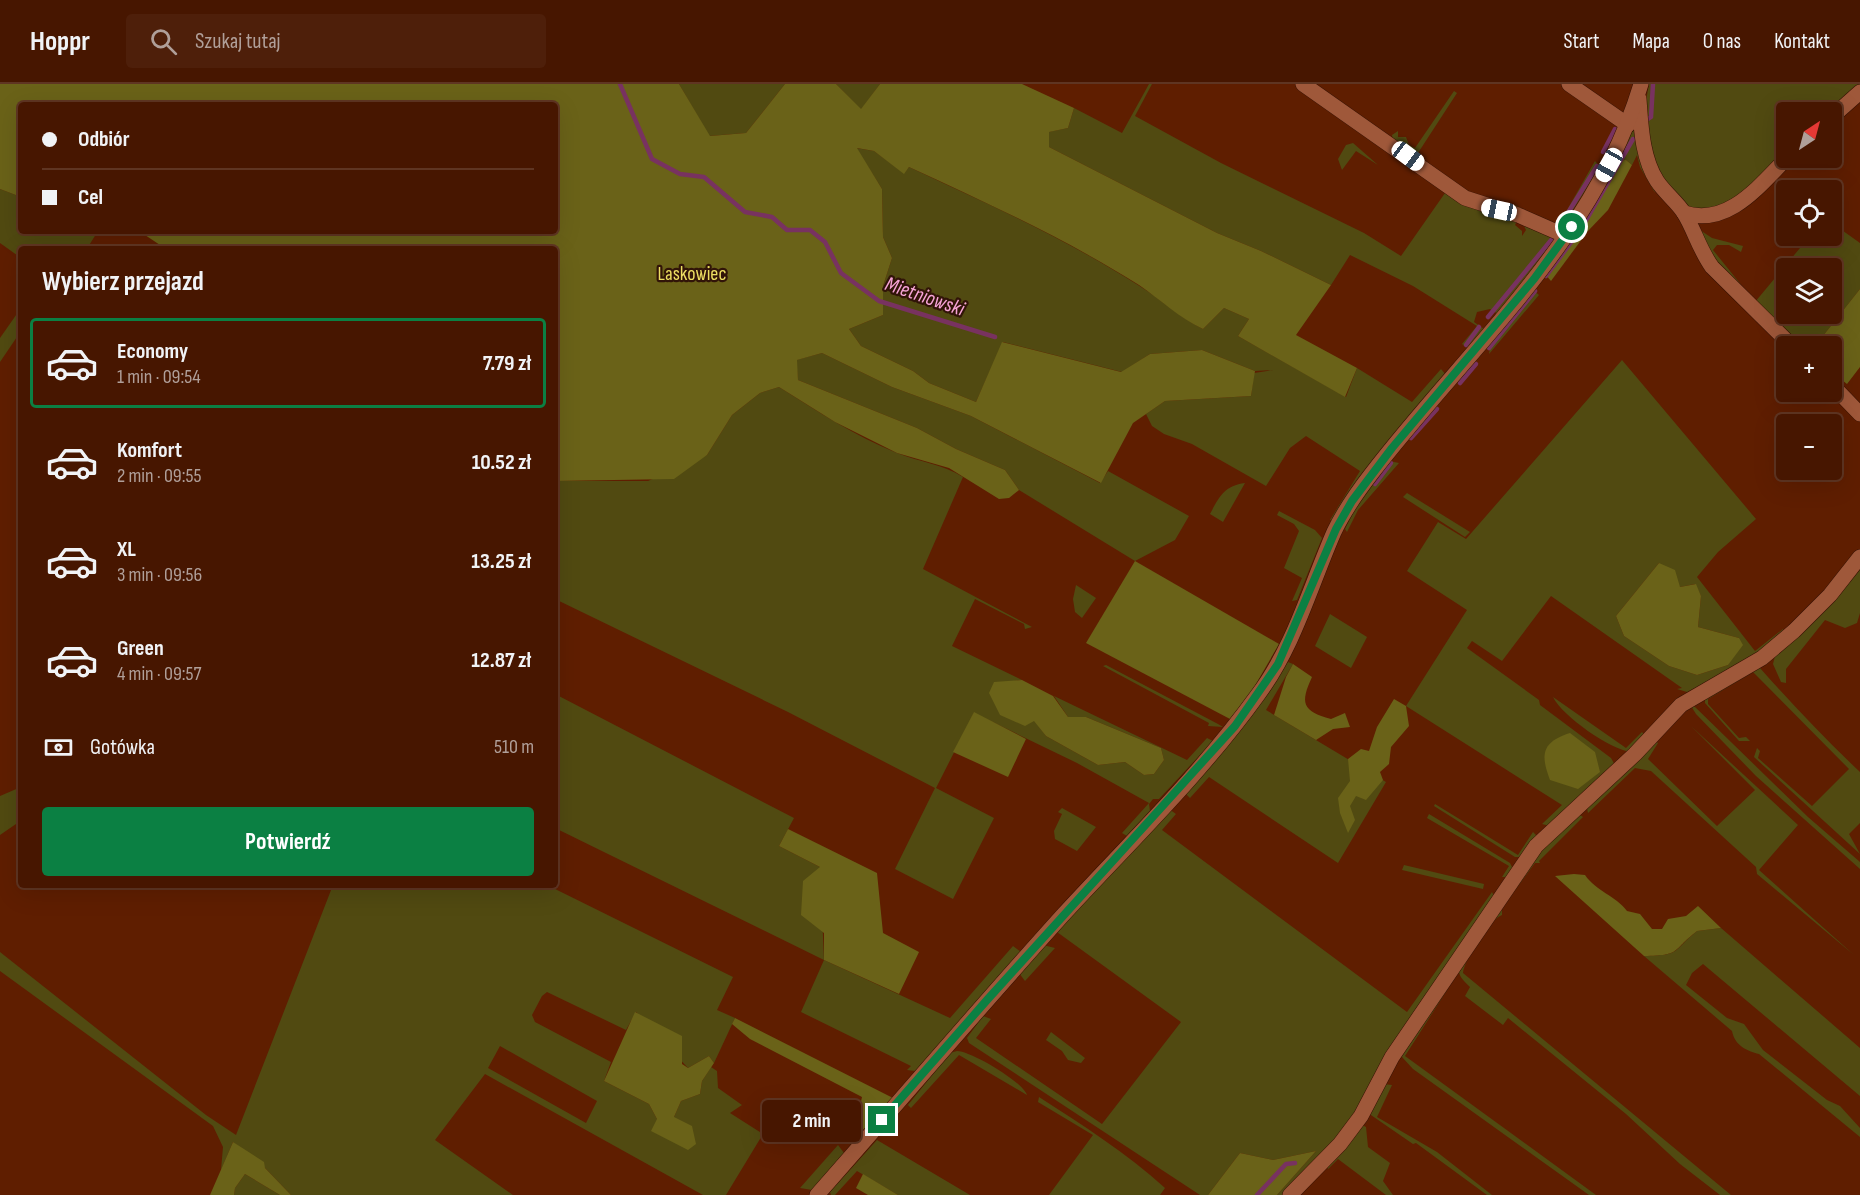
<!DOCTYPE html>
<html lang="pl">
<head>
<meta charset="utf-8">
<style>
	body { margin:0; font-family:"Sofia Sans Condensed",sans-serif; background:#4e1f0a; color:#f1f3f6; height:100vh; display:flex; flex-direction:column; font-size:22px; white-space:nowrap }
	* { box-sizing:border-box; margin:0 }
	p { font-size:20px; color:#b09f99 }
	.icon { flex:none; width:33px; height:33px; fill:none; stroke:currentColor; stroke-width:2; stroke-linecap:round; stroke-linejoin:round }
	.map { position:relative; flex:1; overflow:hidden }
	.sheet { position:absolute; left:18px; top:162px; width:540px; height:642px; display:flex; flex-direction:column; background:#471600; border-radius:6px; box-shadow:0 6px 24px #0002,0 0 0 2px #5f3522 }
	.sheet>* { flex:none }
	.top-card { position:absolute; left:18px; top:18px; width:540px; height:132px; border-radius:6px; box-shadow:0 6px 24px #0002,0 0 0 2px #5f3522; display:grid; align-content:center; height:132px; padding:0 24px; background:#471600 }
	.needle { width:39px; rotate:36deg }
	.controls { position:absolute; left:1776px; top:18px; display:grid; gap:12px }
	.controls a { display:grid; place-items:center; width:66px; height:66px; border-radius:6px; background:#471600; box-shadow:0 6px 24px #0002,0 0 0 2px #5f3522; font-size:30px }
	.end { position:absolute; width:27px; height:27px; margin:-14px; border:8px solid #0b8043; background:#fff; box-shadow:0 0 0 3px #fff }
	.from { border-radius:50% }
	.bubble { position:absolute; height:42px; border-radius:6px; background:#471600; box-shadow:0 6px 24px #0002,0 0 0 2px #5f3522; font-size:20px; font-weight:700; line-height:42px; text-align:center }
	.car { position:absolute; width:18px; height:36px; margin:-18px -9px; border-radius:8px; box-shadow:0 0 4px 2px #0007; background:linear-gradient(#fff 24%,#345 0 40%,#fff 0 76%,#345 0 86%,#fff 0) }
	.top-card b { display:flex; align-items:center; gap:21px; height:57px; font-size:22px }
	.top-card b+b { border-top:2px solid #5f3522 }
	.top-card i { width:15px; height:15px; background:#f1f3f6 }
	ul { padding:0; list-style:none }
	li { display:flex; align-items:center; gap:18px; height:90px; margin:0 12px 9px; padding:0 12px; border:3px solid transparent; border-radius:6px }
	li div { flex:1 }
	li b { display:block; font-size:22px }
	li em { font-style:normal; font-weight:700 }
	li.current { border-color:#0b8043 }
	li>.icon { width:54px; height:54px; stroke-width:1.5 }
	h2 { padding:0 24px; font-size:27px; line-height:72px }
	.pay { display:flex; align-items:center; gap:15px; height:66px; padding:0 24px; font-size:22px }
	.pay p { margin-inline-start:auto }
	.button { display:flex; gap:12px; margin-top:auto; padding:12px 24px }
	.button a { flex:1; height:69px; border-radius:6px; background:#0b8043; color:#fff; font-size:24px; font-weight:700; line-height:69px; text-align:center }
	header { display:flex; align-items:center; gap:36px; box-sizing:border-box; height:84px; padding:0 30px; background:#471600; border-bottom:2px solid #5f3522 }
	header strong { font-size:28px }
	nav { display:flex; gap:33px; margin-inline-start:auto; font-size:21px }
	.search { width:420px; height:54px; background:#4e1f0a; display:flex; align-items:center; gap:15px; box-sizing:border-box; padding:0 21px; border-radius:6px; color:#b09f99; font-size:22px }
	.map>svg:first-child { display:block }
</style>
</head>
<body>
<header>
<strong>Hoppr</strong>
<div class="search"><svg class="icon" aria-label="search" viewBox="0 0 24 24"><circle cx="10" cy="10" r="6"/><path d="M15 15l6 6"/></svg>Szukaj tutaj</div>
<nav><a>Start</a><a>Mapa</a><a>O nas</a><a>Kontakt</a></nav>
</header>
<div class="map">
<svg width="1860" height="1111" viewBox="0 0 1860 1111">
	<rect width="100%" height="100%" fill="#5f1e00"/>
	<g fill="#514a11" fill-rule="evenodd">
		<path d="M679 0H785L746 49 709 52Z"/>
		<path d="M836 0H880L861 26Z"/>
		<path d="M1149 0H1152L1135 32 1221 79 1364 149 1401 172 1445 109 1517 137 1515 141 1522 147V152L1526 146 1524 142 1552 153 1554 156 1498 230 1490 225 1477 228 1474 238 1484 245 1468 264 1462 260 1477 242 1413 202 1350 171 1331 201 1261 167 1217 149 1049 63 1048 48 1068 44 1074 24 1122 49Z"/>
		<path d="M1649 0H1860V2L1830 28H1786V69L1742 111 1708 129 1684 123 1653 80 1645 22Z"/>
		<path d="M1454 7 1457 9 1416 72 1393 56 1392 51 1398 47V53H1406L1409 61 1415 64Z"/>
		<path d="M1633 46 1636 48 1655 109 1640 83 1637 71 1632 81 1626 76 1617 77Z"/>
		<path d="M1353 59 1378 81 1356 67 1342 86 1338 75 1346 61Z"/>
		<path d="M856 64 874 67 904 89 909 83C986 119 1066 155 1138 201 1161 215 1179 233 1203 245L1224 224 1249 235 1238 252 1346 313 1357 284 1412 318 1441 285 1446 291 1333 436H1330L1360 387 1306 352 1290 364 1266 402 1192 360 1164 350 1152 342 1146 330 1165 317 1251 312 1254 289 1274 286 1255 287 1202 266 1150 270 1122 288 1003 258 976 318 929 299 913 287 861 262 849 245 883 231V202L892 174 883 153 882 105Z"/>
		<path d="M1595 77 1600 83 1563 142 1557 143 1514 124 1515 121 1552 140H1559Z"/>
		<path d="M0 105 21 113V147H98L88 163 21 165V174L0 159Z"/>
		<path d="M1832 139 1860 159V205L1815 262H1797L1719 187 1700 146 1712 154 1743 162 1741 168 1729 161H1717L1713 166 1755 218 1810 152H1832ZM1786 184H1832V230H1786Z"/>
		<path d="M1533 206 1539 211 1489 270 1491 258Z"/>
		<path d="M21 224V247L0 278V254Z"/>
		<path d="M822 269 892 303 971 332 1100 399 1108 387 1189 432 1175 456 1135 477 1019 406 1005 386 956 365 917 344 798 296 796 276Z"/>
		<path d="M1622 276 1756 435 1718 468 1697 493 1755 567 1783 545 1784 549C1758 575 1720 592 1687 608L1677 605 1682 604 1551 512 1502 577 1472 557 1467 564 1539 616 1540 621 1611 674 1616 683 1550 742 1542 740 1562 721 1406 622 1467 526 1407 487 1438 438 1466 455ZM1659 479 1680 503 1695 500 1701 512 1698 543 1739 554 1728 581 1697 591 1669 582 1624 552 1616 532Z"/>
		<path d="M779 303C817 327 855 352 897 369 919 378 942 380 963 393L923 485 1032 543 1025 545 1024 540 975 515 952 562 1022 596 1006 598 1046 652 1098 681 1125 678 1144 691 1154 690 1164 676 1161 664 1086 633H1068L1054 612 1187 676 1207 654 1213 657 1159 715H1153L1149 720 1150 727 1127 752 1122 749 1149 719 1077 679 974 629 936 704 994 734 953 815 895 785 935 704 788 628 555 515V397H648L707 371 732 331 760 309Z"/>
		<path d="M1389 377 1399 379 1358 426 1347 448 1345 445 1356 423Z"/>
		<path d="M1245 399 1223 438 1210 430C1219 413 1224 402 1245 399Z"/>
		<path d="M1407 409 1470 448 1465 453 1403 413Z"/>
		<path d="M1279 427 1315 446 1322 454 1297 516 1292 517 1302 494 1284 484 1299 447 1294 440 1277 431Z"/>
		<path d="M1860 480V529L1857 539 1845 544 1825 536 1786 585V599L1781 598 1773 580 1775 572Z"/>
		<path d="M1076 501 1096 514 1082 534 1075 528 1073 515Z"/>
		<path d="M1330 530 1367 553 1351 584 1315 562Z"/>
		<path d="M1288 578 1293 580 1266 626 1386 698 1338 779 1209 693 1190 714 1184 708 1242 643Z"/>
		<path d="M1106 581 1218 640 1223 643 1208 642 1209 639 1103 582Z"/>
		<path d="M1755 582 1760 584C1792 620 1824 654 1860 688V739L1849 750 1860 770 1754 673 1757 664 1760 667 1758 674 1812 722 1849 685 1753 588 1708 615V620L1739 654 1746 653 1750 657H1739L1705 619V614L1719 602Z"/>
		<path d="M555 610 794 734 779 762 820 783 824 876 950 934 1013 862 1021 868 915 987 907 986 911 982 801 928 824 876 555 744Z"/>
		<path d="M1553 613 1626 664 1642 648 1646 653 1631 668C1611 666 1562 632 1553 613Z"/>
		<path d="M1693 621 1808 733 1860 778V785L1756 692 1696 630 1691 622Z"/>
		<path d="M1691 642 1798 741 1759 786 1854 871 1757 790 1756 783 1651 687 1635 684 1588 729 1587 724 1654 656 1658 659 1648 675 1717 742 1755 706Z"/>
		<path d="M21 703V740H16L0 751V712Z"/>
		<path d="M1435 720 1518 771 1533 748 1538 753 1520 773H1515L1434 722Z"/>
		<path d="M1062 724 1096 743 1077 767 1055 755 1054 747 1062 730 1058 728Z"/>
		<path d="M1169 725 1176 730 1162 746 1407 928 1492 808 1494 812 1350 1041 1284 1111H1277L1316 1067 1273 1076 1240 1069 1208 1111H1200L969 959 967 954 983 932 991 935 976 954 1102 1040 1181 938 1057 848Z"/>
		<path d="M1577 729 1583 733 1539 777 1540 779H1535L1502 824V831C1490 835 1464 876 1463 889L1731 1111H1720L1680 1080 1626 1030 1508 934 1503 941 1465 912 1470 903C1463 896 1456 891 1460 880L1534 772Z"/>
		<path d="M1429 730 1510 779 1513 785 1507 793H1502L1509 782 1427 734Z"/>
		<path d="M1404 781 1484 800 1483 805 1402 786Z"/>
		<path d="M333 801H547L733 893 717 926 735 934 714 979 709 972 688 984 636 928 626 946 547 908 542 912 532 931 535 938 611 978 604 997 649 1020 657 1035 674 1033 681 1017 700 1010 702 997 711 983 717 987 718 1004 742 1021 730 1029 763 1050 726 1111H703L485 990 435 1056 513 1111H291L265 1084 233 1058 221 1086 223 1063 213 1042 0 887V868L206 1031 236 1051ZM500 962 597 1017 586 1039 488 984Z"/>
		<path d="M1721 844 1860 964V1012L1703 880 1692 889 1686 901 1727 934 1744 940 1763 966 1827 1016 1840 1022 1860 1044V1053L1759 970C1747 967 1735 962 1732 947L1644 872C1682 871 1671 868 1697 847Z"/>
		<path d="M1043 861 1055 864 1025 897 1019 889Z"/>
		<path d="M1448 902 1449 903 1405 972 1596 1111H1589L1413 985 1402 973V967Z"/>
		<path d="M1051 948 1085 974 1081 979 1068 976 1062 967 1046 956Z"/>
		<path d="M957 967C971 967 1023 998 1027 1011L959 971 911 1024 908 1021 950 969Z"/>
		<path d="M1383 1000 1392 1001 1377 1033 1437 1068 1492 1111H1487L1416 1059 1413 1060 1368 1029Z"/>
		<path d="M1039 1013C1082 1041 1127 1069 1165 1104L1160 1111H1049L1093 1051 1038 1018Z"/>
		<path d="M1360 1040 1366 1043 1368 1063 1390 1079 1383 1097 1393 1111H1386L1338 1075 1328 1085 1326 1081Z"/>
		<path d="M877 1056 970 1111H898L857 1087 835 1111H831L830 1108Z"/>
		<path d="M838 1061 844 1069 812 1106 800 1104Z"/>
		<path d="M245 1090 280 1111H234L235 1104Z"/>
	</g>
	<g fill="#6a6218">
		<path d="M0 0H679L710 52 746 49 785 0H836L861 25 880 0H1022L1074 24 1068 44 1049 48V63L1217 149 1261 167 1331 201 1296 251 1357 284 1345 313 1238 252 1249 235 1224 224 1203 245C1179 234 1161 216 1139 201 1066 155 987 119 909 83L904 90 874 67 857 64 882 105 883 153 892 174 883 202V231L849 245 861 262 913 287 929 299 976 318 1002 258 1121 288 1150 270 1202 266 1255 287 1251 312 1165 317 1133 339 1101 399 971 332 892 303 822 269 797 276 798 296 917 344 956 365 1005 386 1019 406 1009 414 999 415 949 384 897 369 835 338 779 303 760 309 732 331 707 371 674 395 555 397V165H166L139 147H555V21H21V113L0 105Z"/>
		<path d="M1626 76 1632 81 1608 126 1587 148 1580 142 1617 77Z"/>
		<path d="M1572 151 1582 155 1551 197 1544 189Z"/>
		<path d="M1860 205V283L1847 300 1832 288V262H1815Z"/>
		<path d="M1135 477 1279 560 1249 612 1230 635 1086 559Z"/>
		<path d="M1659 479 1675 486 1680 503 1696 500 1701 512 1698 543 1739 554 1743 561 1728 581 1697 591 1669 582 1624 552 1616 532Z"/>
		<path d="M1293 580 1312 593C1300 619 1302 627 1331 635L1345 629 1350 643 1333 645 1316 656 1274 631 1286 593Z"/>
		<path d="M1022 596 1053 612 1068 633H1086L1161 664 1164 676 1154 690 1144 691 1125 678 1098 681 1046 652 1034 637 1025 642 1000 631 989 609 994 598Z"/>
		<path d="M1394 615 1406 622 1409 642 1391 663 1389 680 1380 688 1383 696 1366 716 1356 712 1350 722 1355 736 1348 749 1340 729 1338 714 1350 697 1348 675 1361 665 1369 667 1377 643Z"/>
		<path d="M974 628 1026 655 1008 693 953 668Z"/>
		<path d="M1570 649 1595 668 1600 688 1578 705 1550 696C1540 670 1542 658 1570 649Z"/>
		<path d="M788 745 877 789 883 849 919 868 899 910 824 876V849L801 831 803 797 820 783 779 762Z"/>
		<path d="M1574 790 1585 791C1596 807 1616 812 1627 827L1640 830 1652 845H1662L1668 835 1686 832 1698 822 1721 844 1697 847C1670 868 1682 871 1644 872L1555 792Z"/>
		<path d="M635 928 682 952V980L688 984 709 972 714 979 702 997 700 1010 681 1017 674 1033 692 1042 696 1060 688 1066 651 1047 657 1035 649 1020 604 997Z"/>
		<path d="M735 934 893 1014 863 1046 856 1040 862 1013 750 955 732 940Z"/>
		<path d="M233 1058 264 1078 265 1084 291 1111H280L245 1090 235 1104 234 1111H210Z"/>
		<path d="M1316 1067 1277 1111H1208L1240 1069 1273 1076Z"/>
		<path d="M863 1090 898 1111H868L856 1104Z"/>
	</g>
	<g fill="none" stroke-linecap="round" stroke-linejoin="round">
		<g stroke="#783260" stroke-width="4.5">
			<path d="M620 0 652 75 680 90 704 93 745 128 772 133 787 146H810L825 158 841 189 879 217 995 253"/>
			<path d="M1648 35 1651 33 1653 0"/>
			<path d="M1603 68 1615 45"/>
			<path d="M1561 140 1597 82"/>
			<path d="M1582 143 1633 55"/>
			<path d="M1546 192 1575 153"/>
			<path d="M1488 233 1552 155"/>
			<path d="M1466 261 1479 243"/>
			<path d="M1489 264 1535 207"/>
			<path d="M1460 299 1476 280"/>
			<path d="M1411 354 1437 325"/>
			<path d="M1375 400 1391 379"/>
			<path d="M1257 1111 1286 1080 1295 1079"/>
		</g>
		<defs>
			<g id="minor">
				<path d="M1303 0 1465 114 1518 131 1566 152"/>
				<path d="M1569 0 1628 41"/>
				<path d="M1639 15C1641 42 1642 74 1657 97 1665 109 1677 118 1684 129 1695 147 1699 165 1712 183L1792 262"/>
				<path d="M1832 33 1860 8"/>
				<path d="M1684 129C1728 143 1759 102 1787 74"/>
				<path d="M1832 301 1860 330"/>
				<path d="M817 1111C899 1018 979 924 1062 832 1128 760 1200 691 1257 612 1294 563 1310 503 1334 448 1344 427 1358 407 1372 389 1468 264 1595 156 1641 0"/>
				<path d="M1290 1111 1340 1060 1361 1032 1392 973 1536 762 1635 670 1681 621 1762 574 1794 547 1830 511 1860 473"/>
			</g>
		</defs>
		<use href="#minor" stroke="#351103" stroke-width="16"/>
		<use href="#minor" stroke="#9f583a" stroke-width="15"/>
	</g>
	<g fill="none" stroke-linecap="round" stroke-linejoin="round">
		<path stroke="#0b8043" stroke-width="8" d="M882 1036 987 916 1235 642 1278 580 1336 445 1352 417 1392 364 1534 195 1572 143"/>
	</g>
	<g text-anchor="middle" stroke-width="4.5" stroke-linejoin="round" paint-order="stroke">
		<g font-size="20" fill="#edde62" stroke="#311408">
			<text x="692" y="196">Laskowiec</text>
		</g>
		<g font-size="21" font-style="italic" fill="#f6a3d6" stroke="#311408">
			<text transform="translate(925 212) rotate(19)" y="7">Mietniowski</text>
		</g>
	</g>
</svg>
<div class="controls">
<a><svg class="needle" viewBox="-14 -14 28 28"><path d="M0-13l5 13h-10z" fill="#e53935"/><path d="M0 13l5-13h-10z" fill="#b09f99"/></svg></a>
<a><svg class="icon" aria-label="locate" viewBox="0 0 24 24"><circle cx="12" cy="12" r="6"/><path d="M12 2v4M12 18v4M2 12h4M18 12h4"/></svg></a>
<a><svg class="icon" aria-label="layers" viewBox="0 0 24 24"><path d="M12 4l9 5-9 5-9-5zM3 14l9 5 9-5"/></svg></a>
<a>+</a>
<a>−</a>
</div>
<i class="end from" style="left:1572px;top:143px"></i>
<i class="end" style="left:882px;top:1036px"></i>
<div class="bubble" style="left:762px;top:1016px;width:99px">2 min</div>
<i class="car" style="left:1408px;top:72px;rotate:127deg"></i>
<i class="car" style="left:1609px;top:81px;rotate:209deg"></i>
<i class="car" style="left:1499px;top:126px;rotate:282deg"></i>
<div class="top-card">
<b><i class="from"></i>Odbiór</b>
<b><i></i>Cel</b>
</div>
<section class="sheet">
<h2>Wybierz przejazd</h2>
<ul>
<li class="current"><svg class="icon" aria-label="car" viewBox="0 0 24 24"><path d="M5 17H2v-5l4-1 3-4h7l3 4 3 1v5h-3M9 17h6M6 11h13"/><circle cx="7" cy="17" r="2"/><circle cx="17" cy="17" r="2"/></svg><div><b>Economy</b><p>1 min · 09:54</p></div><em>7.79 zł</em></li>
<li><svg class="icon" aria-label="car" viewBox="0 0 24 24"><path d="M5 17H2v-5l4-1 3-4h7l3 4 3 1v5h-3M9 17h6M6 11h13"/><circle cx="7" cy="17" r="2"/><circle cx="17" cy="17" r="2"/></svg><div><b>Komfort</b><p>2 min · 09:55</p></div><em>10.52 zł</em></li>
<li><svg class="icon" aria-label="car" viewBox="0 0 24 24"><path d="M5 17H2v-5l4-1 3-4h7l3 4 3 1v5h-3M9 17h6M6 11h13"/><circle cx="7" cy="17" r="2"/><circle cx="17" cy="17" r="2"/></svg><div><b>XL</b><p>3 min · 09:56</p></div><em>13.25 zł</em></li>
<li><svg class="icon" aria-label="car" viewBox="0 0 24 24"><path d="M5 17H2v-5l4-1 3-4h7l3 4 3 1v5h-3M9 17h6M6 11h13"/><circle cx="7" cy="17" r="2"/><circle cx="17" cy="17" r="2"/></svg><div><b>Green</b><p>4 min · 09:57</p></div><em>12.87 zł</em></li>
</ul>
<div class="pay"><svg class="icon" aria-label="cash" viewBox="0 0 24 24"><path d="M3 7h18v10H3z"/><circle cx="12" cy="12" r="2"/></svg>Gotówka<p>510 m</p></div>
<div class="button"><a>Potwierdź</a></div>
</section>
</div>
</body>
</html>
